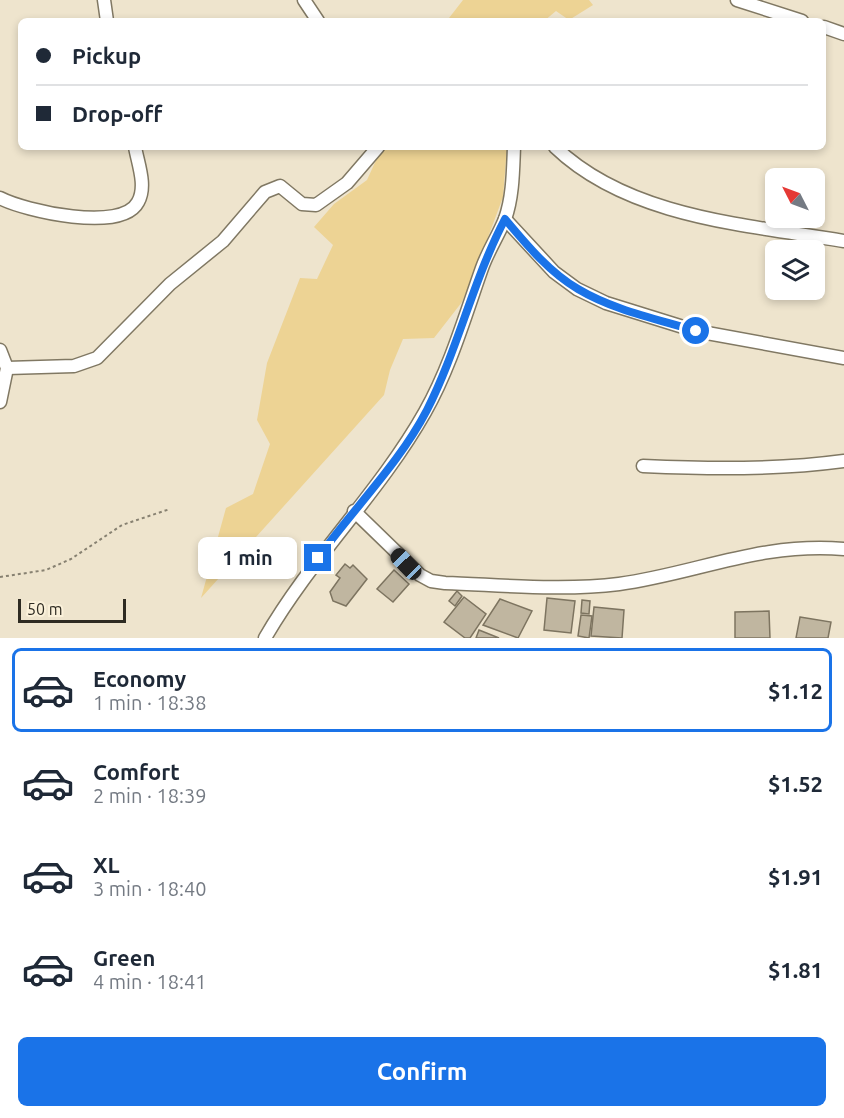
<!DOCTYPE html>
<html lang="en">
<head>
<meta charset="utf-8">
<style>
	body { margin:0; font-family:Ubuntu,sans-serif; background:#f2f2f3; color:#1f2937; height:100vh; display:flex; flex-direction:column; font-size:22px; white-space:nowrap }
	* { box-sizing:border-box; margin:0 }
	p { font-size:20px; color:#747a83 }
	.icon { flex:none; width:33px; height:33px; fill:none; stroke:currentColor; stroke-width:2; stroke-linecap:round; stroke-linejoin:round }
	.map { position:relative; height:638px; overflow:hidden }
	.details { display:flex; flex-direction:column; background:#fff; flex:1 }
	.details>* { flex:none }
	.guide { position:absolute; left:18px; top:18px; width:808px; height:132px; border-radius:9px; box-shadow:0 3px 9px #0003; display:grid; align-content:center; height:132px; padding:0 18px; background:#fff }
	.needle { width:39px; rotate:312deg }
	.buttons { position:absolute; left:765px; top:168px; display:grid; gap:12px }
	.buttons a { display:grid; place-items:center; width:60px; height:60px; border-radius:9px; background:#fff; box-shadow:0 3px 9px #0003; font-size:30px }
	.scale { position:absolute; left:18px; bottom:15px; width:108px; box-sizing:border-box; padding-left:6px; border:3px solid #2e2b22; border-top:0; font-size:16px; line-height:21px; white-space:nowrap; color:#2e2b22; -webkit-text-stroke:4px #fbf1da; paint-order:stroke }
	.end { position:absolute; width:27px; height:27px; margin:-14px; border:8px solid #1a73e8; background:#fff; box-shadow:0 0 0 3px #fff }
	.from { border-radius:50% }
	.bubble { position:absolute; height:42px; border-radius:9px; background:#fff; box-shadow:0 3px 9px #0003; font-size:20px; font-weight:700; line-height:42px; text-align:center }
	.car { position:absolute; width:18px; height:36px; margin:-18px -9px; border-radius:8px; box-shadow:0 0 4px 2px #0007; background:linear-gradient(#222 24%,#8ab4d8 0 40%,#222 0 76%,#8ab4d8 0 86%,#222 0) }
	.guide b { display:flex; align-items:center; gap:21px; height:57px; font-size:22px }
	.guide b+b { border-top:2px solid #e0e1e3 }
	.guide i { width:15px; height:15px; background:#1f2937 }
	ul { padding:10px 0 0; list-style:none }
	li { display:flex; align-items:center; gap:18px; height:84px; margin:0 12px 9px; padding:0 6px; border:3px solid transparent; border-radius:9px }
	li div { flex:1 }
	li b { display:block; font-size:22px }
	li em { font-style:normal; font-weight:700 }
	li.active { border-color:#1a73e8 }
	li>.icon { width:54px; height:54px; stroke-width:1.5 }
	.action { display:flex; gap:12px; margin-top:auto; padding:12px 18px }
	.action a { flex:1; height:69px; border-radius:9px; background:#1a73e8; color:#fff; font-size:24px; font-weight:700; line-height:69px; text-align:center }
	.map>svg:first-child { display:block }
</style>
</head>
<body>
<div class="map">
<svg width="844" height="638" viewBox="0 0 844 638">
	<rect width="100%" height="100%" fill="#eee4cd"/>
	<g fill="#edd394">
		<path d="M463 0H589L593 5 569 20 556 11 544 21H450L449 18Z"/>
		<path d="M382 147H507L503 197 484 248 462 302 434 338 403 339 390 370 384 395 201 598 226 508 253 494 270 444 257 420 267 363 300 278 317 279 333 245 314 227 334 204 367 180Z"/>
	</g>
	<g fill="#c0b6a0" stroke="#7d7460" stroke-width="1.5">
		<path d="M345 564 350 568 353 565 367 579 346 606 333 601 330 592 340 578 336 575Z"/>
		<path d="M394 570 409 584 393 602 377 589Z"/>
		<path d="M457 591 462 596 455 606 449 601Z"/>
		<path d="M464 597 486 614 470 638H465L444 622Z"/>
		<path d="M547 598 575 601 571 633 544 630Z"/>
		<path d="M500 599 532 611 518 638 483 625Z"/>
		<path d="M582 600 590 601 589 614 581 613Z"/>
		<path d="M594 607 624 610 622 638 591 636Z"/>
		<path d="M769 611 770 638H735V612Z"/>
		<path d="M581 615 592 616 589 638 578 636Z"/>
		<path d="M800 617 831 622 828 638H796Z"/>
		<path d="M479 630 499 638H476Z"/>
	</g>
	<g fill="none" stroke-linecap="round" stroke-linejoin="round">
		<defs>
			<g id="minor">
				<path d="M104 0 107 21"/>
				<path d="M304 0 318 21"/>
				<path d="M737 0 802 21"/>
				<path d="M824 27 844 34"/>
				<path d="M555 147C629 218 748 225 844 241"/>
				<path d="M0 198C25 211 122 233 138 202 147 186 138 164 135 147"/>
				<path d="M505 219 554 272 577 289 606 303 696 331 844 358"/>
				<path d="M0 350 7 368 0 402"/>
				<path d="M7 368 74 366 97 358 170 284 223 241 265 192 280 186 302 204 316 205 347 183 378 147"/>
				<path d="M643 466C710 469 777 470 844 461"/>
				<path d="M354 511 420 575 431 581 445 583C502 585 562 591 619 584 698 573 760 542 844 549"/>
				<path d="M265 638C311 558 380 492 425 412 450 368 465 316 482 268 488 251 498 236 505 219 513 197 513 170 514 147"/>
			</g>
		</defs>
		<use href="#minor" stroke="#807863" stroke-width="15"/>
		<path stroke="#878171" stroke-width="2" stroke-dasharray="3 3" stroke-linecap="butt" d="M0 577 46 570 71 559 122 525 170 509"/>
		<use href="#minor" stroke="#fff" stroke-width="12"/>
	</g>
	<g fill="none" stroke-linecap="round" stroke-linejoin="round">
		<path stroke="#1a73e8" stroke-width="8" d="M318 558C353 509 399 464 427 410 458 349 473 280 505 219 526 244 549 272 578 289 613 310 657 319 696 331"/>
	</g>
</svg>
<div class="buttons">
<a><svg class="needle" viewBox="-14 -14 28 28"><path d="M0-13l5 13h-10z" fill="#e53935"/><path d="M0 13l5-13h-10z" fill="#747a83"/></svg></a>
<a><svg class="icon" aria-label="layers" viewBox="0 0 24 24"><path d="M12 4l9 5-9 5-9-5zM3 14l9 5 9-5"/></svg></a>
</div>
<div class="scale">50 m</div>
<i class="end from" style="left:696px;top:331px"></i>
<i class="end" style="left:318px;top:558px"></i>
<div class="bubble" style="left:198px;top:537px;width:99px">1 min</div>
<i class="car" style="left:406px;top:564px;rotate:316deg"></i>
<div class="guide">
<b><i class="from"></i>Pickup</b>
<b><i></i>Drop-off</b>
</div>
</div>
<section class="details">
<ul>
<li class="active"><svg class="icon" aria-label="car" viewBox="0 0 24 24"><path d="M5 17H2v-5l4-1 3-4h7l3 4 3 1v5h-3M9 17h6M6 11h13"/><circle cx="7" cy="17" r="2"/><circle cx="17" cy="17" r="2"/></svg><div><b>Economy</b><p>1 min · 18:38</p></div><em>$1.12</em></li>
<li><svg class="icon" aria-label="car" viewBox="0 0 24 24"><path d="M5 17H2v-5l4-1 3-4h7l3 4 3 1v5h-3M9 17h6M6 11h13"/><circle cx="7" cy="17" r="2"/><circle cx="17" cy="17" r="2"/></svg><div><b>Comfort</b><p>2 min · 18:39</p></div><em>$1.52</em></li>
<li><svg class="icon" aria-label="car" viewBox="0 0 24 24"><path d="M5 17H2v-5l4-1 3-4h7l3 4 3 1v5h-3M9 17h6M6 11h13"/><circle cx="7" cy="17" r="2"/><circle cx="17" cy="17" r="2"/></svg><div><b>XL</b><p>3 min · 18:40</p></div><em>$1.91</em></li>
<li><svg class="icon" aria-label="car" viewBox="0 0 24 24"><path d="M5 17H2v-5l4-1 3-4h7l3 4 3 1v5h-3M9 17h6M6 11h13"/><circle cx="7" cy="17" r="2"/><circle cx="17" cy="17" r="2"/></svg><div><b>Green</b><p>4 min · 18:41</p></div><em>$1.81</em></li>
</ul>
<div class="action"><a>Confirm</a></div>
</section>
</body>
</html>
